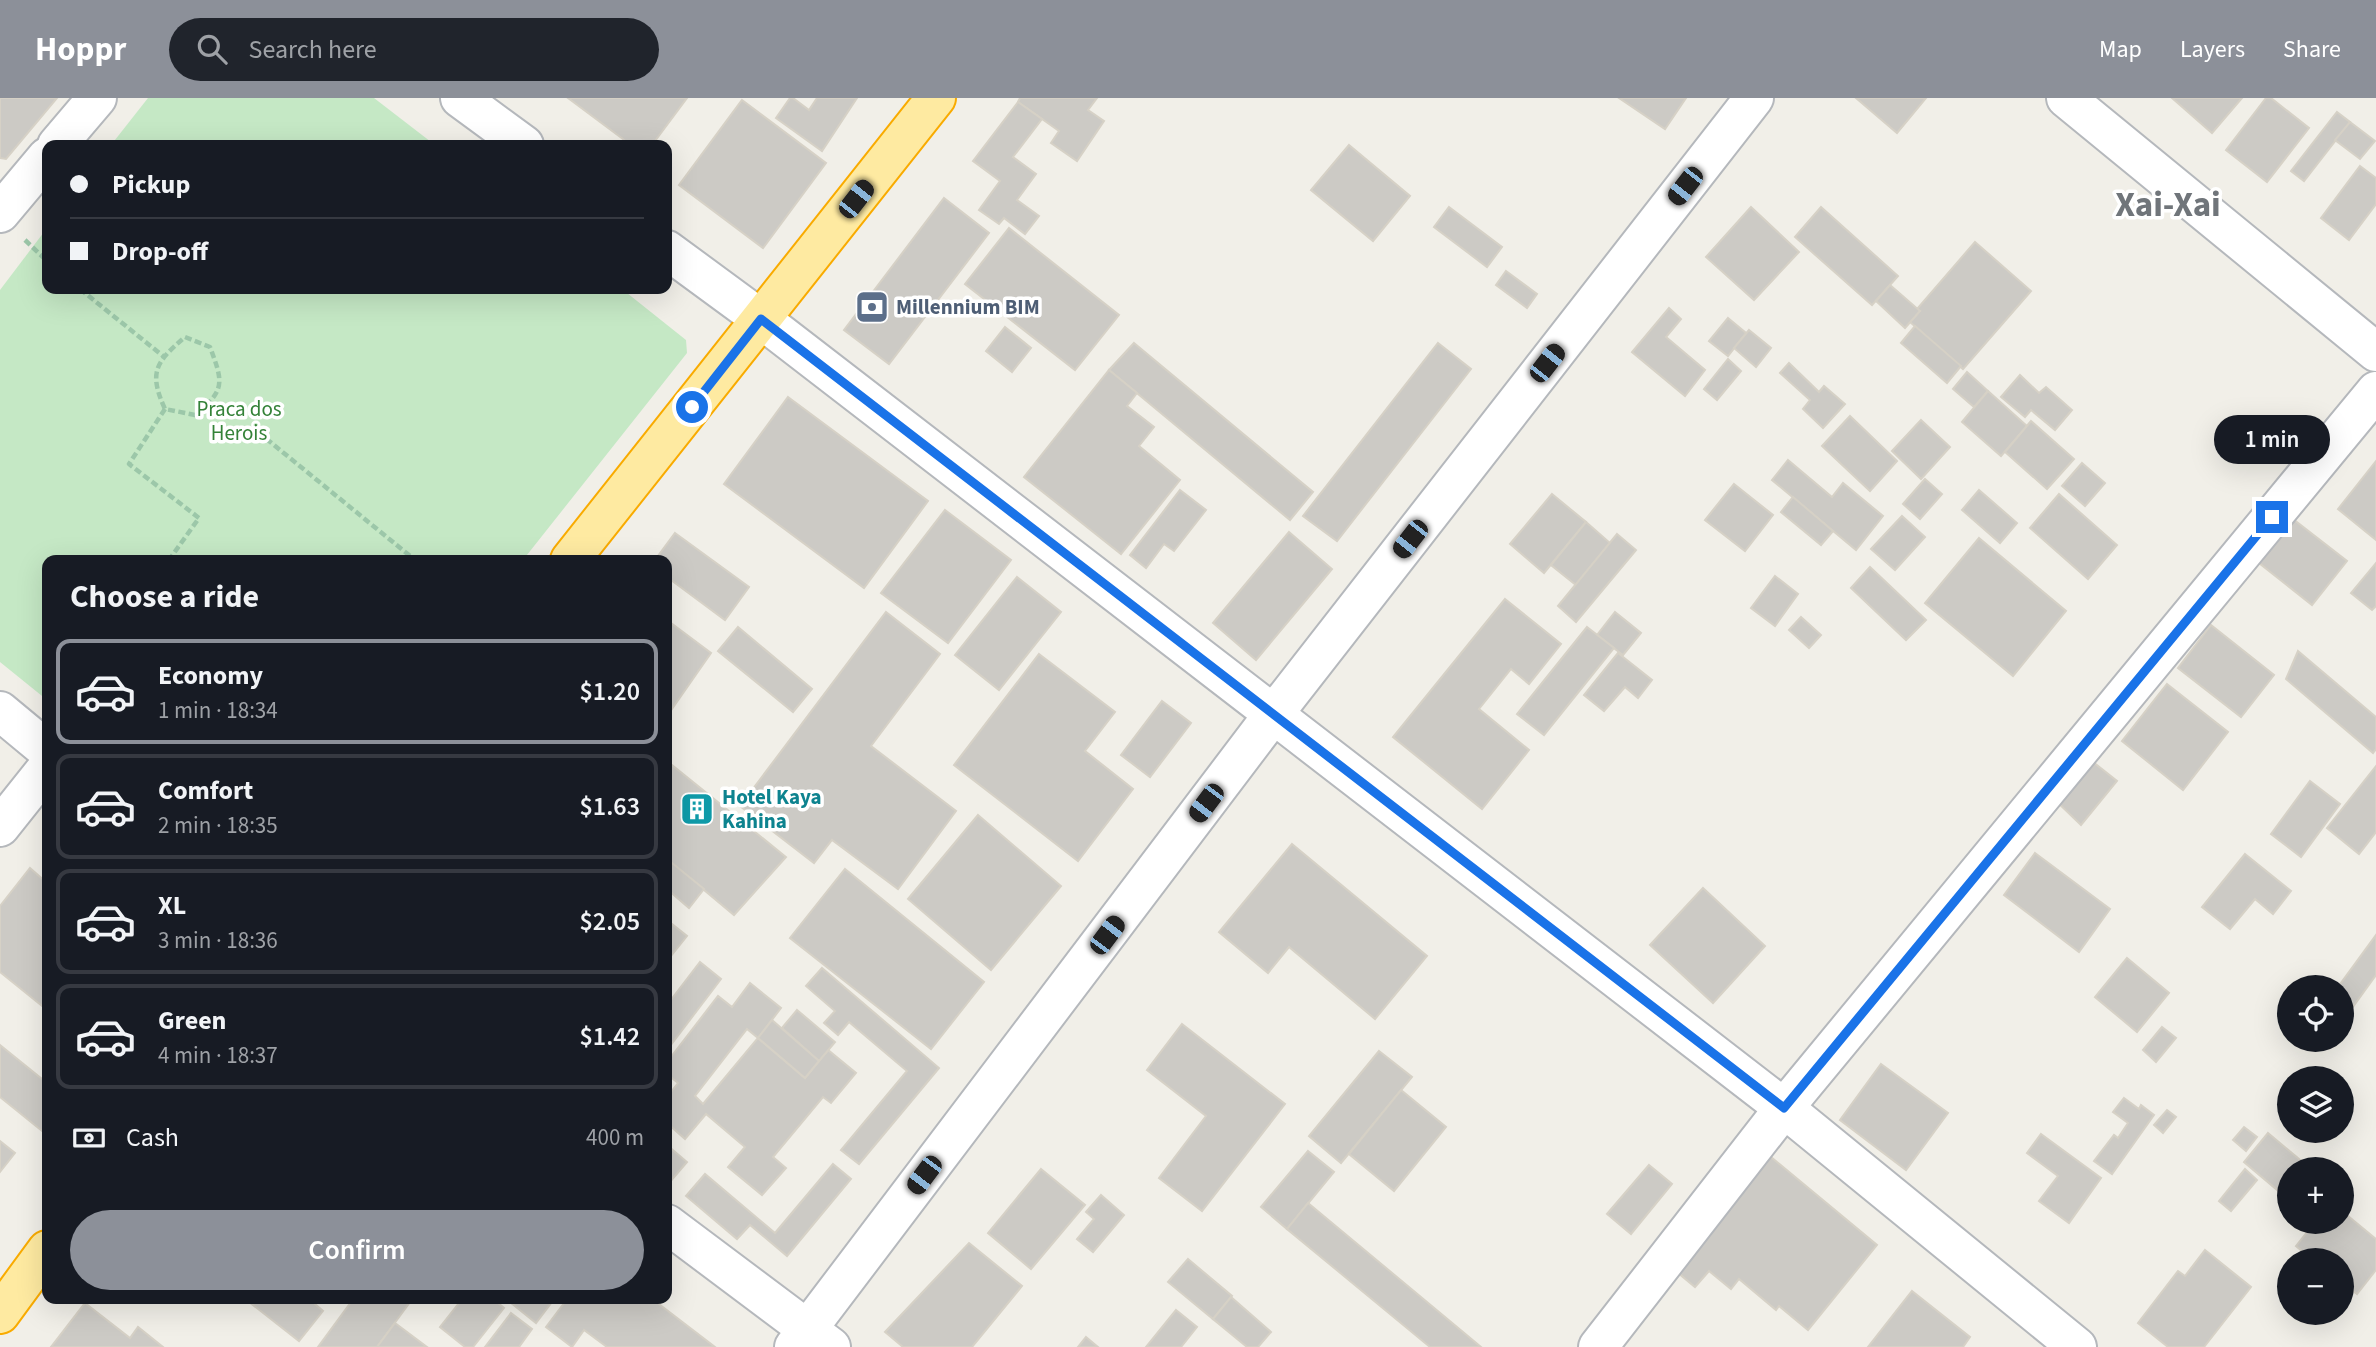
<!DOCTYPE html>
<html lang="en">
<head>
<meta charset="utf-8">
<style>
	body { margin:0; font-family:"Source Sans 3",sans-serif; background:#20242c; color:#f1f3f6; height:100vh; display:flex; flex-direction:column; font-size:26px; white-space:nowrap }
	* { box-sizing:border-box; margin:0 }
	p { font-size:23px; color:#9ea1a6 }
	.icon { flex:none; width:38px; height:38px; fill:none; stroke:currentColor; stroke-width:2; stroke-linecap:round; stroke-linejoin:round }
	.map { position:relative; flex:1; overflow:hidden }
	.panel { position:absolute; left:42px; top:457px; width:630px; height:749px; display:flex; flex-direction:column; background:#171b24; border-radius:14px; box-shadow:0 7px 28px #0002 }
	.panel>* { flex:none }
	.guide { position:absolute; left:42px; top:42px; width:630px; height:154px; border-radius:14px; box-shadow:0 7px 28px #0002; display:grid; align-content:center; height:154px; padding:0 28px; background:#171b24 }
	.fabs { position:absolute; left:2277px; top:877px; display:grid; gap:14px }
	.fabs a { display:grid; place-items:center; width:77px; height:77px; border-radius:50%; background:#171b24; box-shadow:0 7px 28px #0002; font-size:35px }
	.end { position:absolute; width:32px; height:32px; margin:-16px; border:9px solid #1a73e8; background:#fff; box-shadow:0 0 0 4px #fff }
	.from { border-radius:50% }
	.bubble { position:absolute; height:49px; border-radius:24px; background:#171b24; box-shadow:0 7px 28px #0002; font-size:23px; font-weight:600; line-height:49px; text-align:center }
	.car { position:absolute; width:21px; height:42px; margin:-21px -10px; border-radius:9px; box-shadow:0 0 5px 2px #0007; background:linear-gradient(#222 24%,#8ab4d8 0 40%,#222 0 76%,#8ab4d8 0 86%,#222 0) }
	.guide b { display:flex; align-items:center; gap:24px; height:66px; font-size:26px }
	.guide b+b { border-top:2px solid #363941 }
	.guide i { width:18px; height:18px; background:#f1f3f6 }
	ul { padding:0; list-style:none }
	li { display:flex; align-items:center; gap:21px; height:105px; margin:0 14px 10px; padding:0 14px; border:4px solid #363941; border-radius:14px }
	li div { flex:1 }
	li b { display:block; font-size:26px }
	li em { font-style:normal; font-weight:600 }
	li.selected { border-color:#8c9099 }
	li>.icon { width:63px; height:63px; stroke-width:1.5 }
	h2 { padding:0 28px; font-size:32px; line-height:84px }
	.pay { display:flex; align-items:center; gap:18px; height:77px; padding:0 28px; font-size:26px }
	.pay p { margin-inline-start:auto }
	.button { display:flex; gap:14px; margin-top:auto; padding:14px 28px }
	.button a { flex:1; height:80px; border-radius:42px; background:#8c9099; color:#fff; font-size:28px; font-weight:600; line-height:80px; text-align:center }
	header { display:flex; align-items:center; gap:42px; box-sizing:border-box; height:98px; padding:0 35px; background:#8c9099; color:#fff }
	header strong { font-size:33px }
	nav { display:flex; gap:38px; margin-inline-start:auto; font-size:24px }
	.search { width:490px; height:63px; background:#20242c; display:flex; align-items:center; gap:18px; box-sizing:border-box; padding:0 24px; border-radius:38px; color:#9ea1a6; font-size:26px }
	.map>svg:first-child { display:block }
</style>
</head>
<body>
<header>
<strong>Hoppr</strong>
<div class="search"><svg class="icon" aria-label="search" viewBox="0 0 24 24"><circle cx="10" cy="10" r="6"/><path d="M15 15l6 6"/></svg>Search here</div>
<nav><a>Map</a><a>Layers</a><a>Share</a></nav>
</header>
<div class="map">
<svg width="2376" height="1249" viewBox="0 0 2376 1249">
	<rect width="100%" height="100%" fill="#f1efe8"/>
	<g fill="#c5e8c5">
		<path d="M148 0H374L435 47H111Z"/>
		<path d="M47 130V191H622L686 242 687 255 523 462H47V602L0 564V192Z"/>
	</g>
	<g fill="#cccac5" stroke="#d6d1c6" stroke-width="2" fill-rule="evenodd">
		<path d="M0 0H57L6 61 0 60Z"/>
		<path d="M568 0H687L652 47H631Z"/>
		<path d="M790 0H793L809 12 817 0H857L822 53 776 20Z"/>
		<path d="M1020 0H1097L1088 12 1104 23 1077 63 1051 45 1059 33 1018 4Z"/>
		<path d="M1619 0H1686L1665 31Z"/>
		<path d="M1856 0H1926L1897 35Z"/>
		<path d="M2172 0H2242L2212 35Z"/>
		<path d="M2266 0H2271L2309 30 2267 84 2226 52Z"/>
		<path d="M742 2 826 65 763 150 679 87Z"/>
		<path d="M1018 4 1042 21 1013 59 1036 76 1017 102 1039 118 1025 136 1004 120 999 126 979 112 1000 83 973 63Z"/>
		<path d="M2337 14 2350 24 2304 83 2291 73Z"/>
		<path d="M2350 24 2375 43 2360 61 2335 42Z"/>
		<path d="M1349 47 1410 98 1373 143 1311 92Z"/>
		<path d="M2360 68 2376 80V106L2349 142 2321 120Z"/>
		<path d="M944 100 989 135 889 266 844 232Z"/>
		<path d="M1449 109 1502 149 1487 169 1434 129Z"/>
		<path d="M1751 109 1799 154 1754 202 1706 159Z"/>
		<path d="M1821 109 1898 178 1872 207 1795 139Z"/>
		<path d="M1009 130 1119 217 1075 272 965 186Z"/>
		<path d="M1975 144 2031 193 1963 271 1910 224 1920 213 1917 211Z"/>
		<path d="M1506 173 1537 196 1527 210 1496 187Z"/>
		<path d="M1890 187 1920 213 1905 230 1876 203Z"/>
		<path d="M1669 210 1681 221 1666 239 1705 272 1685 298 1632 254Z"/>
		<path d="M1728 220 1746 235 1728 258 1709 243Z"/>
		<path d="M1915 228 1961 268 1947 285 1901 245Z"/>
		<path d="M1005 229 1031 250 1012 274 986 253Z"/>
		<path d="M1749 232 1771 250 1756 269 1734 250Z"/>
		<path d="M1134 245 1313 394 1290 422 1109 272Z"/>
		<path d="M1438 245 1471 271 1337 443 1303 418Z"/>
		<path d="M1728 261 1741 273 1717 302 1704 291Z"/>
		<path d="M1789 265 1819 294 1824 288 1845 306 1823 330 1803 311 1810 302 1780 275Z"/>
		<path d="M1109 272 1137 295 1127 308 1154 329 1139 348 1180 382 1121 456 1024 379Z"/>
		<path d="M1967 274 1988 293 1974 309 1953 291Z"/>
		<path d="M2020 277 2039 295 2046 289 2072 312 2055 332 2031 312 2025 319 2001 299Z"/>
		<path d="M1988 293 2027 328 2001 358 1962 324Z"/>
		<path d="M788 299 928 403 864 490 724 386Z"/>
		<path d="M1850 318 1897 363 1870 393 1822 348Z"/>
		<path d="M1921 322 1950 349 1921 381 1892 353Z"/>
		<path d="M2031 323 2074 361 2047 391 2005 354Z"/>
		<path d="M1788 362 1832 399 1843 385 1883 418 1856 452 1772 382Z"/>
		<path d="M2376 363V442L2338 411Z"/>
		<path d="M2082 365 2105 385 2085 408 2062 388Z"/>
		<path d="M1925 381 1942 396 1920 421 1903 406Z"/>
		<path d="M1734 386 1773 417 1745 453 1705 422Z"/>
		<path d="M1180 392 1206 412 1174 453 1164 446 1146 470 1130 457Z"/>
		<path d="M1979 392 2017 425 2000 445 1962 412Z"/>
		<path d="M1552 396 1586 424 1544 475 1510 446Z"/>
		<path d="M2059 396 2117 447 2088 481 2030 430Z"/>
		<path d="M1793 399 1833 433 1821 447 1781 414Z"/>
		<path d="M945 412 1011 462 948 545 881 495Z"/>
		<path d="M1902 418 1925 439 1895 472 1871 451Z"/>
		<path d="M2293 421 2347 463 2312 507 2259 465Z"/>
		<path d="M1586 424 1610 445 1576 487 1551 467Z"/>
		<path d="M1289 434 1332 471 1256 562 1213 525Z"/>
		<path d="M675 435 749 489 725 522 667 479V462H655Z"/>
		<path d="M1617 436 1636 452 1576 524 1558 508Z"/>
		<path d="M1979 440 2066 513 2013 578 1925 505Z"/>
		<path d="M2376 465V508L2372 512 2351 495Z"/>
		<path d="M1870 469 1926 522 1906 542 1851 490Z"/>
		<path d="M1775 478 1798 496 1775 528 1751 510Z"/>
		<path d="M1017 479 1061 514 999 592 955 557Z"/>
		<path d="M1505 501 1561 546 1529 586 1511 571 1479 611 1529 652 1482 711 1393 639Z"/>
		<path d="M886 514 940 556 871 648 956 713 898 791 832 742 814 765 740 708Z"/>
		<path d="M1615 514 1641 535 1623 557 1597 537Z"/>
		<path d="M1801 519 1821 537 1809 550 1789 532Z"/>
		<path d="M667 522 711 555 667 618Z"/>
		<path d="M2211 527 2274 577 2241 619 2178 570Z"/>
		<path d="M738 529 812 591 793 614 718 553Z"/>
		<path d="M1587 529 1614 550 1544 637 1517 616Z"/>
		<path d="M2298 553 2376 619V651L2373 655 2286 581Z"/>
		<path d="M1618 555 1652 582 1638 600 1625 589 1604 613 1584 597Z"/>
		<path d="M1039 556 1115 614 1085 653 1133 691 1078 763 954 667Z"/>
		<path d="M2167 586 2228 634 2183 692 2122 643Z"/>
		<path d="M1162 603 1191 625 1150 679 1121 657Z"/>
		<path d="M2088 660 2117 683 2081 727 2055 702Z"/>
		<path d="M667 663 786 759 734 817 667 761Z"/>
		<path d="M2376 668V734L2359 756 2327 730Z"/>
		<path d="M2310 683 2340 706 2301 759 2271 736Z"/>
		<path d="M978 717 1061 788 991 872 908 801Z"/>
		<path d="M1292 746 1427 858 1375 921 1289 849 1268 875 1219 834Z"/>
		<path d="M2035 755 2110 811 2079 854 2004 797Z"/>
		<path d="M2245 756 2291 793 2273 816 2255 801 2230 831 2202 809Z"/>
		<path d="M667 761 704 791 689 810 667 791Z"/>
		<path d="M30 770 47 785V912L0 874V808Z"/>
		<path d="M845 771 984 884 931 951 790 840Z"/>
		<path d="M1703 790 1765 848 1713 905 1650 847Z"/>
		<path d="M667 822 687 838 667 863Z"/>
		<path d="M2376 837V877L2342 924V889H2338Z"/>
		<path d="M2127 860 2169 895 2137 934 2095 899Z"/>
		<path d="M700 864 721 881 667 952V907Z"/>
		<path d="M822 870 939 970 859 1066 841 1052 907 973 849 924 838 937 824 925 835 913 806 888Z"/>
		<path d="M750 885 781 910 758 940 805 980 828 952 856 975 831 1005 823 999 773 1059 786 1070 762 1097 728 1069 745 1049 706 1016 685 1041 667 1025V999L678 985 667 976V964L718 898 732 909ZM747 931 758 940 703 1006 695 998Z"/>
		<path d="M797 912 835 944 819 963 782 930Z"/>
		<path d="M772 922 819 963 805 980 758 940Z"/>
		<path d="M1182 926 1285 1006 1202 1113 1159 1080 1206 1018 1147 972Z"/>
		<path d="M2162 929 2176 940 2156 964 2143 952Z"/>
		<path d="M0 947 47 985V1037L0 999Z"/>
		<path d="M1379 953 1412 979 1341 1065 1309 1038Z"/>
		<path d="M1881 966 1948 1015 1906 1072 1840 1022Z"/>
		<path d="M1401 992 1446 1029 1394 1093 1349 1056Z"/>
		<path d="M2124 1000 2139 1011 2141 1007 2154 1017 2112 1076 2094 1063 2114 1037 2118 1040 2128 1025 2113 1014Z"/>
		<path d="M2167 1012 2176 1019 2163 1035 2154 1027Z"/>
		<path d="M2244 1029 2257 1039 2246 1053 2233 1042Z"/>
		<path d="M2268 1035 2311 1071H2289V1102L2244 1064Z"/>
		<path d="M2041 1036 2101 1080 2069 1125 2039 1103 2058 1078 2027 1055Z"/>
		<path d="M0 1043 15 1055 0 1074Z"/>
		<path d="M667 1047 687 1064 670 1084 667 1082Z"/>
		<path d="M1308 1053 1334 1074 1287 1131 1261 1109Z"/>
		<path d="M1771 1059 1877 1147 1808 1232 1779 1208 1776 1212 1739 1181 1731 1191 1709 1173 1695 1189 1677 1174Z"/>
		<path d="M833 1066 851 1081 787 1158 750 1127 737 1141 686 1098 705 1076 775 1135Z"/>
		<path d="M1649 1067 1672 1086 1631 1136 1607 1116Z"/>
		<path d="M1041 1071 1085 1107 1031 1171 988 1135Z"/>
		<path d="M2245 1071 2257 1082 2231 1113 2219 1103Z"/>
		<path d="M1101 1097 1124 1117 1093 1154 1077 1141 1094 1121 1086 1114Z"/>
		<path d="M1308 1105 1481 1249H1430L1287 1131Z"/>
		<path d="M2342 1113 2376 1141V1172L2357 1196 2342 1184V1162H2313L2296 1148 2315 1124H2342Z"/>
		<path d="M969 1145 1022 1188 972 1249H903L885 1234Z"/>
		<path d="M2205 1152 2251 1189 2204 1249H2168L2138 1225 2178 1173 2185 1178Z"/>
		<path d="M1188 1161 1232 1198 1213 1221 1168 1184Z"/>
		<path d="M1912 1193 1970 1239 1963 1249H1868Z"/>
		<path d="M1231 1199 1271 1234 1258 1249H1247L1213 1221Z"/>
		<path d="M244 1200H308L323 1213 299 1243Z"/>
		<path d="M354 1200H413L377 1249H318Z"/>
		<path d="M463 1200H492L504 1210 473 1249H465L440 1229Z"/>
		<path d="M505 1200H555L536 1225Z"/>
		<path d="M568 1200H651L715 1249H607L584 1232 572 1249 546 1229Z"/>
		<path d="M85 1205 130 1240 138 1229 163 1249H51Z"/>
		<path d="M1176 1212 1197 1229 1181 1249H1146Z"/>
		<path d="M511 1215 532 1231 519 1249H485Z"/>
		<path d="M395 1225 427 1249H377Z"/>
		<path d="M1086 1239 1098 1249H1078Z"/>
	</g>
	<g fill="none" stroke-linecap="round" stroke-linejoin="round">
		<defs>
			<g id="minor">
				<path d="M460 0 524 47"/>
				<path d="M2066 0 2376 254"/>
				<path d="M57 47 97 0"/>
				<path d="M0 115 47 59"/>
				<path d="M667 152 761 221 1784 1010 2077 1249"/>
				<path d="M0 613 47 652"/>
				<path d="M0 729 47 670"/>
				<path d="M667 1126 831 1249"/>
				<path d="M794 1249 1272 618 1754 0"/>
				<path d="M1598 1249 1784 1010 2376 293"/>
			</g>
			<g id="trunk">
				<path d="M570 462 936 0"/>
				<path d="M0 1216 47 1152"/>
			</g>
		</defs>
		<use href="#minor" stroke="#b5b8bc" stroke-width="42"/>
		<use href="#trunk" stroke="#f9ab00" stroke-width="42"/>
		<g stroke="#9cc7a9" stroke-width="4.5" stroke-dasharray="7 3.5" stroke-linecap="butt">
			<path d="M25 142 47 163"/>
			<path d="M80 191 163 258"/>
			<path d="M185 239 210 249C223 284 226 292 195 317L165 311C148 274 156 264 185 239Z"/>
			<path d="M165 311 129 366 199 420 169 462"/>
			<path d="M258 334 415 462"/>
		</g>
		<use href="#minor" stroke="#fff" stroke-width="38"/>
		<use href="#trunk" stroke="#feeaa1" stroke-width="38"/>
	</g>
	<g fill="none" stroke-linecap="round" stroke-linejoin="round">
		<path stroke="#1a73e8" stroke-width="9" d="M692 309 761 221 1784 1010 2272 419"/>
	</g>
	<defs>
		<symbol id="bank-square" viewBox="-11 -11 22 22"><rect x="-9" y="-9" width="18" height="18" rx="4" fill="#5c6f8a" stroke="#fff"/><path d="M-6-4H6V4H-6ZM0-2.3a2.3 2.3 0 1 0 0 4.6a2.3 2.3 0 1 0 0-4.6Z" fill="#fff"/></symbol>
		<symbol id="building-square" viewBox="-11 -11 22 22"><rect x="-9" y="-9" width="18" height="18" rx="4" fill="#0f9aa8" stroke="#fff"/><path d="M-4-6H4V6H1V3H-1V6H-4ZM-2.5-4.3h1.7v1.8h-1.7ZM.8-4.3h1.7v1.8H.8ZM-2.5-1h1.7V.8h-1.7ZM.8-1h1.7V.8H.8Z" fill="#fff"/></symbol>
	</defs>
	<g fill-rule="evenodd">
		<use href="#bank-square" x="853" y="190" width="38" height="38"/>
		<use href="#building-square" x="678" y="692" width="38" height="38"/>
	</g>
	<g text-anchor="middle" stroke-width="7" stroke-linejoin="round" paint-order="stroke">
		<g font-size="21" font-weight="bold" fill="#4e5e75" stroke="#fff" text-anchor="start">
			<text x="896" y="216">Millennium BIM</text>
		</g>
		<g font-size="21" fill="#348238" stroke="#fff">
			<text x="239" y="318">Praca dos<tspan x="239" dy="24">Herois</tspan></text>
		</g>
		<g font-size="21" font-weight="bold" fill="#0d838f" stroke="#fff" text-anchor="start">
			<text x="722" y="706">Hotel Kaya<tspan x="722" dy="24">Kahina</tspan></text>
		</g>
		<g font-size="35" font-weight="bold" fill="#70757a" stroke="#fff">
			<text x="2168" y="118">Xai-Xai</text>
		</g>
	</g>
</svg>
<div class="fabs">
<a><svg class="icon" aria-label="locate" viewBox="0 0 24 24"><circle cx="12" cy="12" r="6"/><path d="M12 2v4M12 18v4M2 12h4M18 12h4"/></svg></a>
<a><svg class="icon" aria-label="layers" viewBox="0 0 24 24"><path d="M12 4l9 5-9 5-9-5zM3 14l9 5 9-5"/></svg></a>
<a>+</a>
<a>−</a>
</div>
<i class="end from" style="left:692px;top:309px"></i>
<i class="end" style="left:2272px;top:419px"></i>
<div class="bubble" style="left:2214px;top:317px;width:116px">1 min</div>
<i class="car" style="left:1685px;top:88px;rotate:218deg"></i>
<i class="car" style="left:856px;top:101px;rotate:38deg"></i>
<i class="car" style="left:1547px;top:265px;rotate:38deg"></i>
<i class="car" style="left:1410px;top:441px;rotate:218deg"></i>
<i class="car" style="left:1206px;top:705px;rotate:217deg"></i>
<i class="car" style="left:1107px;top:837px;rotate:37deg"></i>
<i class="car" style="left:924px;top:1077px;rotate:217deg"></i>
<div class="guide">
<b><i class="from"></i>Pickup</b>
<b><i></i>Drop-off</b>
</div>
<section class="panel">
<h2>Choose a ride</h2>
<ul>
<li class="selected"><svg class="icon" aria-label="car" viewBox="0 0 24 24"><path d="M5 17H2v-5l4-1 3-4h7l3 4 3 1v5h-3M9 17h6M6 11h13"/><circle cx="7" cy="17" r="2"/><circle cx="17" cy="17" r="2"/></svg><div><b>Economy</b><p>1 min · 18:34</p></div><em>$1.20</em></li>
<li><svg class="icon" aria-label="car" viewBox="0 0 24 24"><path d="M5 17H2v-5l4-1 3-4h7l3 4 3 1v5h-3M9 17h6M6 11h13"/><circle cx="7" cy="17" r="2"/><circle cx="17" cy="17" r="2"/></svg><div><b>Comfort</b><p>2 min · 18:35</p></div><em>$1.63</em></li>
<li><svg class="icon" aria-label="car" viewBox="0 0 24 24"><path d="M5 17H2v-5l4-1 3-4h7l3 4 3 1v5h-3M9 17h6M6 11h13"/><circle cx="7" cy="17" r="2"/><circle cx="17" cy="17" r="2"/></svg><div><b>XL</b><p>3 min · 18:36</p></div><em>$2.05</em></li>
<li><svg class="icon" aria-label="car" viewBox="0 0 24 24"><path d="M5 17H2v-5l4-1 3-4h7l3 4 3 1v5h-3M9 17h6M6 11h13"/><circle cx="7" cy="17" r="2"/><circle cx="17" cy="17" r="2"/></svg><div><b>Green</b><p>4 min · 18:37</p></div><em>$1.42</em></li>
</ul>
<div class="pay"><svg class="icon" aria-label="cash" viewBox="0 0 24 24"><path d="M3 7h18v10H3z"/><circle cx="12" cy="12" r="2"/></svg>Cash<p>400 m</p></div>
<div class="button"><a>Confirm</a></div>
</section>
</div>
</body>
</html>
